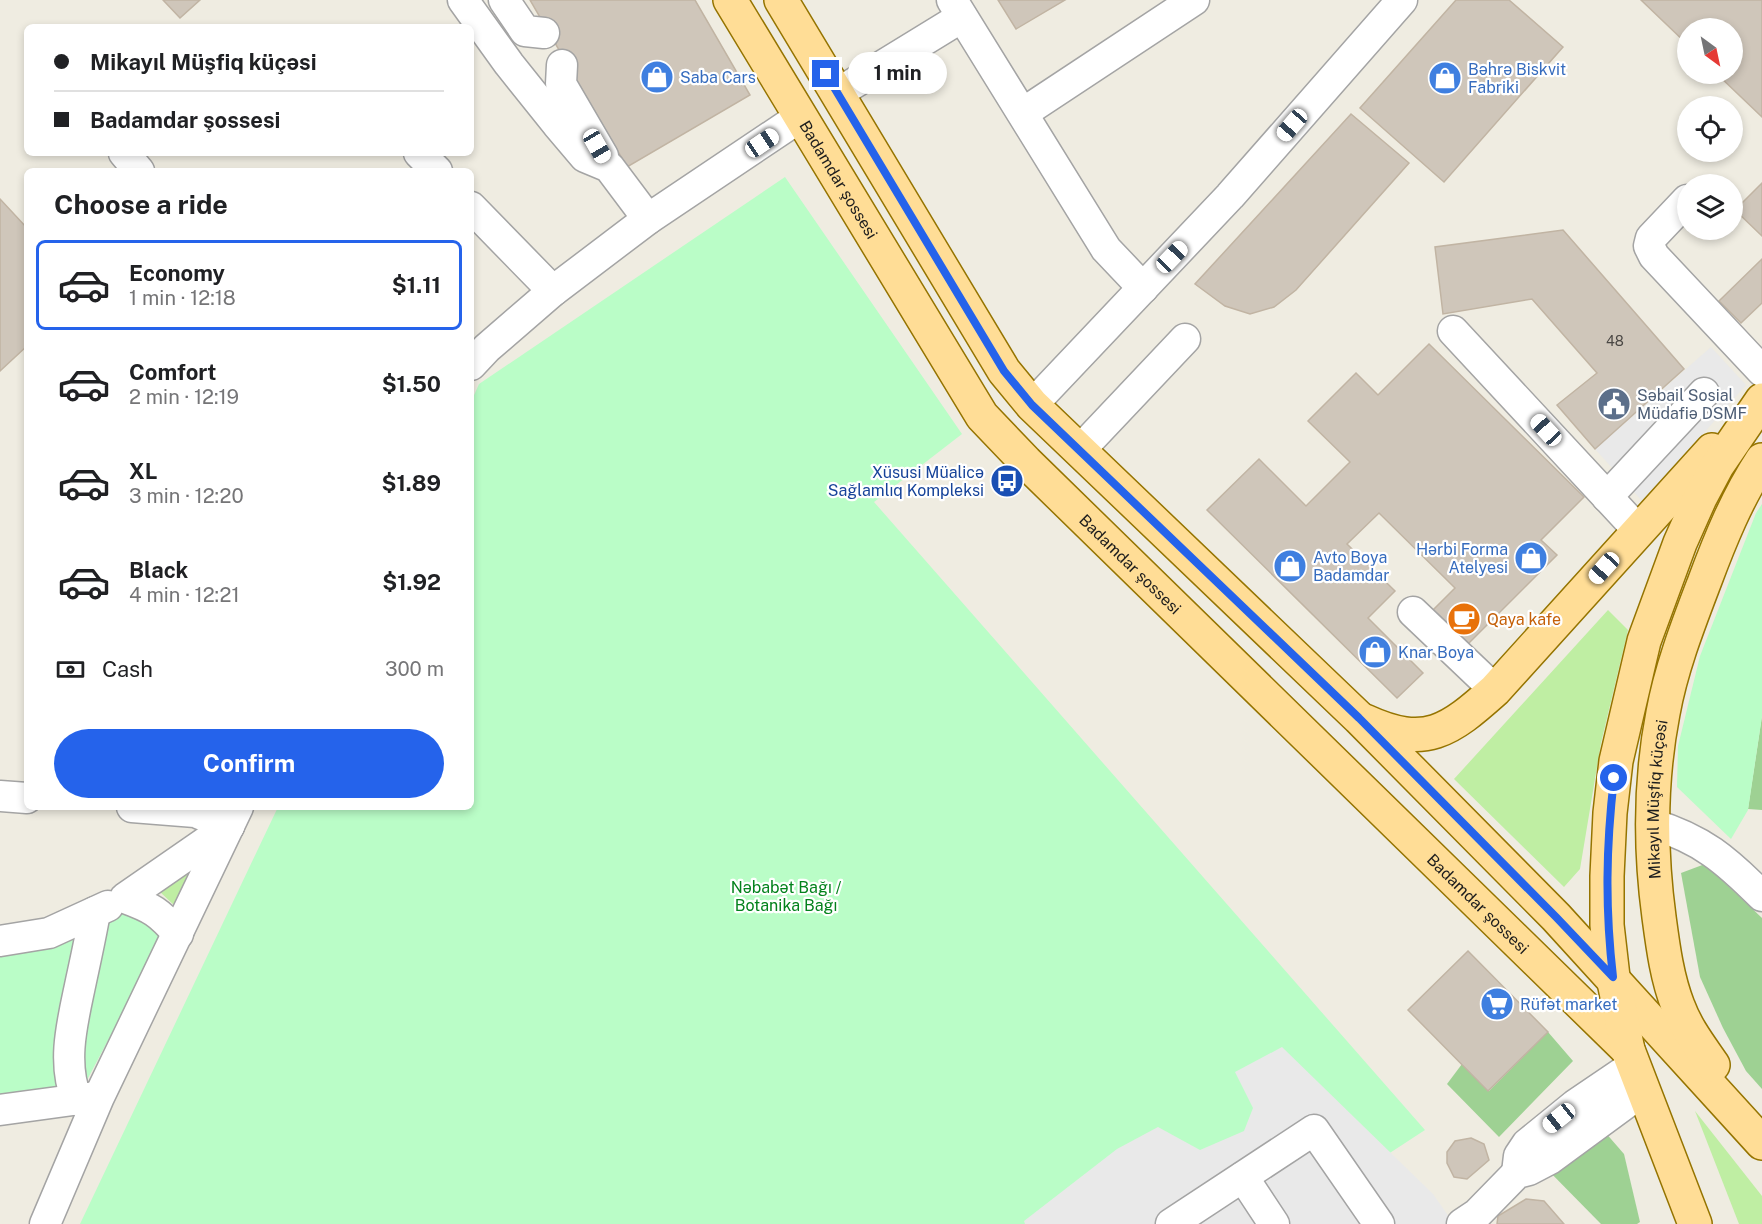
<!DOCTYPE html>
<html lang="en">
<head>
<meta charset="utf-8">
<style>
	body { margin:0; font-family:"Public Sans",sans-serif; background:#f2f2f2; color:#202124; height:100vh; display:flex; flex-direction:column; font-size:22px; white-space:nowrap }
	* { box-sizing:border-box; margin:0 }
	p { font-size:20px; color:#757577 }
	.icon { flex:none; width:33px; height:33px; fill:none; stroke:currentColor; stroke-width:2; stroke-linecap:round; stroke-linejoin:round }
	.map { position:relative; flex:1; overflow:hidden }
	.panel { position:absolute; left:24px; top:168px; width:450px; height:642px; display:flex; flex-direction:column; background:#fff; border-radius:9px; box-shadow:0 3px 9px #0003 }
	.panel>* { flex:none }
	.top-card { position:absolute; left:24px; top:24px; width:450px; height:132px; border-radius:9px; box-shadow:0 3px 9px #0003; display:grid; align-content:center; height:132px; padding:0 30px; background:#fff }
	.needle { width:39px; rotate:147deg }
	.fabs { position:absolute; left:1677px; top:18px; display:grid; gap:12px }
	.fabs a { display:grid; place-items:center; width:66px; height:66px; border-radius:50%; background:#fff; box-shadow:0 3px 9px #0003; font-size:30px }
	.end { position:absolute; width:27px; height:27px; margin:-14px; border:8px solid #2563eb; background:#fff; box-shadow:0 0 0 3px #fff }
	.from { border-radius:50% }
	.bubble { position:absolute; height:42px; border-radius:21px; background:#fff; box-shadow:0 3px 9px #0003; font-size:20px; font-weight:700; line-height:42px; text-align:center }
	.car { position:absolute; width:18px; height:36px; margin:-18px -9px; border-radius:8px; box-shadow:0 0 4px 2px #0007; background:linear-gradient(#fff 24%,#345 0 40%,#fff 0 76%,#345 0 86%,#fff 0) }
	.top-card b { display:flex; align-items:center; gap:21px; height:57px; font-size:22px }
	.top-card b+b { border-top:2px solid #e0e0e0 }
	.top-card i { width:15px; height:15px; background:#202124 }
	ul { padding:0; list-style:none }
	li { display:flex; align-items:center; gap:18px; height:90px; margin:0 12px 9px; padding:0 18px; border:3px solid transparent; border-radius:9px }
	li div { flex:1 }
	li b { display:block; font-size:22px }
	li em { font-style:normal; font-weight:700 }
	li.active { border-color:#2563eb }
	li>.icon { width:54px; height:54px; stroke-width:1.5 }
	h2 { padding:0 30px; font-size:27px; line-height:72px }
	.pay { display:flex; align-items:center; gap:15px; height:66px; padding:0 30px; font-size:22px }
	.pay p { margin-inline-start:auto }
	.cta { display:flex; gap:12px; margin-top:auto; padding:12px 30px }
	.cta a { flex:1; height:69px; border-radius:36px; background:#2563eb; color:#fff; font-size:24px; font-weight:700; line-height:69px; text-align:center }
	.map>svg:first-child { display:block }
</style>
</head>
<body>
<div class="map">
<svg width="1762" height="1224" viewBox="0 0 1762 1224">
	<rect width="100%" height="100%" fill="#efece1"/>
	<g fill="#bfeea3">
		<path d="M1608 610 1628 630 1601 743 1580 869 1564 887 1454 779Z"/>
		<path d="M200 860 176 907 159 891Z"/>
		<path d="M1695 1111 1762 1196V1224H1739Z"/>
	</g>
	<g fill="#9ed193">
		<path d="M1762 716V810L1748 809Z"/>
		<path d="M1705 864 1762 918V1089L1746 1071 1723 1028 1700 977 1681 873Z"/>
		<path d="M1548 1032 1573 1061 1499 1137 1447 1084 1462 1064 1489 1091Z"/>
		<path d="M1591 1116 1624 1154 1640 1222 1637 1224H1601L1541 1163Z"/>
	</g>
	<g fill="#bafdc7">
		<path d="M785 177 962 434 874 502 1425 1130 1281 1224H80L278 807H471V402L479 384Z"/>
		<path d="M1762 504V716L1748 810 1731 839 1677 787 1678 746 1700 656 1756 513Z"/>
		<path d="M128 909 163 936 76 1101 0 1098V956L42 946Z"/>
	</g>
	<g fill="#e9e9e9">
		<path d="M1711 347 1746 385 1643 502 1595 449Z"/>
		<path d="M1282 1047 1433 1194 1454 1224H1025L1024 1221 1117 1149 1158 1127 1200 1150 1244 1131 1253 1108 1235 1072Z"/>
	</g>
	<g fill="#cfc6ba" stroke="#c1b4a3" stroke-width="1.5">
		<path d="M163 0H200L180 18Z"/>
		<path d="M530 0H695L750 95 627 167Z"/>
		<path d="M998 0H1065L1016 29Z"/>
		<path d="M1456 0H1509L1563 47 1444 182 1360 108Z"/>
		<path d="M1641 0H1762V117L1717 74H1732V28H1688V45Z"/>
		<path d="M1351 114 1409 163 1296 290 1274 307 1250 314 1225 306 1195 284Z"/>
		<path d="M1762 183V236L1735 210Z"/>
		<path d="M0 199 27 228V346L0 371Z"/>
		<path d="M1563 230 1684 369 1595 449 1557 405 1597 373 1532 299 1443 314 1435 247Z"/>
		<path d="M1762 259V303L1741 323 1719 301Z"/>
		<path d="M1429 344 1584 497 1541 540 1557 555 1468 644 1433 610 1455 588 1379 513 1347 544 1395 591 1368 618 1423 673 1397 698 1207 510 1259 459 1306 506 1350 462 1308 421 1356 373 1378 395Z"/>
		<path d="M1468 951 1548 1032 1488 1091 1408 1010Z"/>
		<path d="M1471 1138 1484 1144 1489 1160 1467 1179 1454 1177 1447 1163V1152L1455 1141Z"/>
		<path d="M1526 1199 1544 1201 1564 1224H1497L1498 1216Z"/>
	</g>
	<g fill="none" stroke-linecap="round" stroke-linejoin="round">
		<defs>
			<g id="minor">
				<path d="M463 0 509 64 557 124 585 157 609 167 648 219"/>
				<path d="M504 0 525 31 544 33"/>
				<path d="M952 0 1106 249 1143 288"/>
				<path d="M562 65 561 84 603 156"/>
				<path d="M838 93 962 17"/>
				<path d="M1023 113 1194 0"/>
				<path d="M124 153 139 171"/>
				<path d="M419 153 437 171"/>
				<path d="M1687 200 1651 238 1649 246 1654 256 1762 371"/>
				<path d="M471 207 553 291"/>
				<path d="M1453 331 1638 530"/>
				<path d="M471 365 487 348 553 291 648 219 800 117"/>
				<path d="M1032 405 1230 196 1402 0"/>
				<path d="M1080 450 1185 339"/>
				<path d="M1607 497 1704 393"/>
				<path d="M1413 612 1495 690"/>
				<path d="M0 796 27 798"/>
				<path d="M132 807 195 812 229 826"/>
				<path d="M1652 824C1702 839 1726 860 1762 896"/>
				<path d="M178 934C159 912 152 908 125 898L229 826"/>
				<path d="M0 941 49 933 108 906"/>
				<path d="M77 1100C61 1062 73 1020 81 981 86 958 91 935 95 912"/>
				<path d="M0 1110 95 1097"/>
				<path d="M1517 1173 1519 1156 1527 1144 1575 1105 1634 1065"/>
				<path d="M1243 1177 1274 1224"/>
				<path d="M45 1224 99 1097 238 807"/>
				<path d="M1171 1224 1314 1130 1379 1224"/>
				<path d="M1462 1224 1477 1214 1517 1173 1529 1170 1550 1159 1644 1090"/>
			</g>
			<g id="major">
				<path id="s1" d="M730 0 982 416 1026 462 1628 1050"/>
				<path d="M781 0 1004 371 1032 405 1359 718 1556 917 1762 1143"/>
				<path d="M1365 721C1426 749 1449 731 1495 690L1712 450"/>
				<path id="s2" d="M1713 1065C1700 1046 1686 1028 1678 1006 1667 978 1663 947 1659 917 1650 850 1650 780 1663 713 1671 669 1688 625 1704 583 1720 540 1737 498 1762 460"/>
				<path d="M1695 1224 1628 1050 1613 977 1607 925V876L1610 813 1616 761 1644 641 1680 543 1700 498 1717 466 1762 400"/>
			</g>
		</defs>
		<use href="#minor" stroke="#a4a4a4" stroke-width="33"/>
		<use href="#major" stroke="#957400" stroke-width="36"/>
		<use href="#minor" stroke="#fff" stroke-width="30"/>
		<use href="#major" stroke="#ffdd96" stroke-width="33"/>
	</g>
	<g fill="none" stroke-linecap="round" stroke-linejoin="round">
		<path stroke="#2563eb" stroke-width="8" d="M826 74 1004 371 1032 405 1359 718 1556 917 1613 977C1605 908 1606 847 1614 778"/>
	</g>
	<defs>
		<symbol id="shop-disc" viewBox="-11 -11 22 22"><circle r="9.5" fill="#3f7fe0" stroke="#fff"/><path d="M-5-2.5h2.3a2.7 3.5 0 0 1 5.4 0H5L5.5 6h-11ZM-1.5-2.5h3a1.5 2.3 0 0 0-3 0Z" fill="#fff"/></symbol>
		<symbol id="civic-disc" viewBox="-11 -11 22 22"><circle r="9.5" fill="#5c6f8a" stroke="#fff"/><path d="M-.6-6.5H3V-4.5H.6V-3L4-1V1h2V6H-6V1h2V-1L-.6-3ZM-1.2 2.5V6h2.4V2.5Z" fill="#fff"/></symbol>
		<symbol id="bus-disc" viewBox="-11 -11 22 22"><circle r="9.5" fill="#1a4fb4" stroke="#fff"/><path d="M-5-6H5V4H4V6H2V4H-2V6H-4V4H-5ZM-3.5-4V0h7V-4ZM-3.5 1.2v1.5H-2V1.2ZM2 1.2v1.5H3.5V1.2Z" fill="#fff"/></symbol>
		<symbol id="cafe-disc" viewBox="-11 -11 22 22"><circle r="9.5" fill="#e8710a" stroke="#fff"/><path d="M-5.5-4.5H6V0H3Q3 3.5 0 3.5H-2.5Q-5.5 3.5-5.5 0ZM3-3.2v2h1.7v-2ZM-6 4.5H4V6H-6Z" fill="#fff"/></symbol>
		<symbol id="supermarket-disc" viewBox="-11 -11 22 22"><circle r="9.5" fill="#3f7fe0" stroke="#fff"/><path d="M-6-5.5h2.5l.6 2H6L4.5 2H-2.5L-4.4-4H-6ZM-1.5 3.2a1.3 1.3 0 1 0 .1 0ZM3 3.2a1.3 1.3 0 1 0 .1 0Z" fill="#fff"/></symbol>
	</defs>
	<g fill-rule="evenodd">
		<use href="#shop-disc" x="638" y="58" width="38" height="38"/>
		<use href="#shop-disc" x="1426" y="59" width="38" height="38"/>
		<use href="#civic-disc" x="1595" y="385" width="38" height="38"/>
		<use href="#bus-disc" x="988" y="462" width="38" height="38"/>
		<use href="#shop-disc" x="1512" y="539" width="38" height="38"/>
		<use href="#shop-disc" x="1271" y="547" width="38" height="38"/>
		<use href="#cafe-disc" x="1445" y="600" width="38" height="38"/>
		<use href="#shop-disc" x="1356" y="633" width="38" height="38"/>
		<use href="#supermarket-disc" x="1478" y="985" width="38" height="38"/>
	</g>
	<g text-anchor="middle" stroke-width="4.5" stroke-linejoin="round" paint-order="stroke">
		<g font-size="14" fill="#4a4744">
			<text x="1615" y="346">48</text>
		</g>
		<g font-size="16" fill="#366cbe" stroke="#fff" text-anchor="start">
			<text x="1468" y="75">Bəhrə Biskvit<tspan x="1468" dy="18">Fabriki</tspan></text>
			<text x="680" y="83">Saba Cars</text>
			<text x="1508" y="555" text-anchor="end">Hərbi Forma<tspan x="1508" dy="18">Atelyesi</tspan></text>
			<text x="1313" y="563">Avto Boya<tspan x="1313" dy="18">Badamdar</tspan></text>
			<text x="1398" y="658">Knar Boya</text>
			<text x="1520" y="1010">Rüfət market</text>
		</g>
		<g font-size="16" fill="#1d1d1d" stroke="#fff">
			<text dy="6" stroke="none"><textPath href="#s1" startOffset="210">Badamdar şossesi</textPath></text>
			<text dy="6" stroke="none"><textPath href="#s1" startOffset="696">Badamdar şossesi</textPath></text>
			<text dy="6" stroke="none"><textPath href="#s2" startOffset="278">Mikayıl Müşfiq küçəsi</textPath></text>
			<text dy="6" stroke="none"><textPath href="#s1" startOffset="1182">Badamdar şossesi</textPath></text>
		</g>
		<g font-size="16" fill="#4e5e75" stroke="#fff" text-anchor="start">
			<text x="1637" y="401">Səbail Sosial<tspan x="1637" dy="18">Müdafiə DSMF</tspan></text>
		</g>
		<g font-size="16" fill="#164399" stroke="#fff" text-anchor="end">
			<text x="984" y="478">Xüsusi Müalicə<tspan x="984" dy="18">Sağlamlıq Kompleksi</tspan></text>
		</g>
		<g font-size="16" fill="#c56008" stroke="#fff" text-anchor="start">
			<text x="1487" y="625">Qaya kafe</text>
		</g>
		<g font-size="16" fill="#03821c" stroke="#fff">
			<text x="786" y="893">Nəbabət Bağı /<tspan x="786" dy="18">Botanika Bağı</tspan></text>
		</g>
	</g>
</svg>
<div class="fabs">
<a><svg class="needle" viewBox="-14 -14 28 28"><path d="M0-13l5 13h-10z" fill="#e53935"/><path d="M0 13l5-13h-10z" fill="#757577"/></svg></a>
<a><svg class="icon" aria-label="locate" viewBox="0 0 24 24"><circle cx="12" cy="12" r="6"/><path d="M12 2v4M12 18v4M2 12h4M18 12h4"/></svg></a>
<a><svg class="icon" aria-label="layers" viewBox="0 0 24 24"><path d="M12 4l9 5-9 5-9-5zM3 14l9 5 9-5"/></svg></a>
</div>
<i class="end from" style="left:1614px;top:778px"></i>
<i class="end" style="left:826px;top:74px"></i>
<div class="bubble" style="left:848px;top:52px;width:99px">1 min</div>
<i class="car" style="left:1292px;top:125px;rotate:221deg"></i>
<i class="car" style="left:762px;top:143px;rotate:56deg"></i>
<i class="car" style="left:597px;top:146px;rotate:150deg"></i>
<i class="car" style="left:1172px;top:257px;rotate:44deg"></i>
<i class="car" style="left:1546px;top:430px;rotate:317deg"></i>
<i class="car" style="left:1604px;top:568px;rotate:222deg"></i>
<i class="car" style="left:1559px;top:1118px;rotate:231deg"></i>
<div class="top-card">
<b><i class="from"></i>Mikayıl Müşfiq küçəsi</b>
<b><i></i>Badamdar şossesi</b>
</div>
<section class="panel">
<h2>Choose a ride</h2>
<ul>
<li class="active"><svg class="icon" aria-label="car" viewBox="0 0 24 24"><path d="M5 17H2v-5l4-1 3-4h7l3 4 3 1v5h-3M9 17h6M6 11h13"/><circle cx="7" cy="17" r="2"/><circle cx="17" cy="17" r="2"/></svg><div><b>Economy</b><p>1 min · 12:18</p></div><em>$1.11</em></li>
<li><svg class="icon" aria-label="car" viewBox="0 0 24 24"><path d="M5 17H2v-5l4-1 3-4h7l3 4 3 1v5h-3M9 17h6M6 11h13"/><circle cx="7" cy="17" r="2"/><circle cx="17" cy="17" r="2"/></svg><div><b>Comfort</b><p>2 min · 12:19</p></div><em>$1.50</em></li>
<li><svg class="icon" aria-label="car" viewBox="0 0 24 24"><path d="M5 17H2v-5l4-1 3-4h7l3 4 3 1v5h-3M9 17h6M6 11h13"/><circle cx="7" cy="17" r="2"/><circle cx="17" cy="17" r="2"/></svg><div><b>XL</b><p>3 min · 12:20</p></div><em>$1.89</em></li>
<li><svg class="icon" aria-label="car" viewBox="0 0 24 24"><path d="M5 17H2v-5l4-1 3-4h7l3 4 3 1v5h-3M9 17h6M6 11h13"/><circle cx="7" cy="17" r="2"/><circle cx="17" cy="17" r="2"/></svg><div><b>Black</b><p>4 min · 12:21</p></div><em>$1.92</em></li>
</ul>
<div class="pay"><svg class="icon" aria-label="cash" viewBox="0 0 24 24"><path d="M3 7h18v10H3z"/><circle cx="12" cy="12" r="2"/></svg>Cash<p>300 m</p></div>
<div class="cta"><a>Confirm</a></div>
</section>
</div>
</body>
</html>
